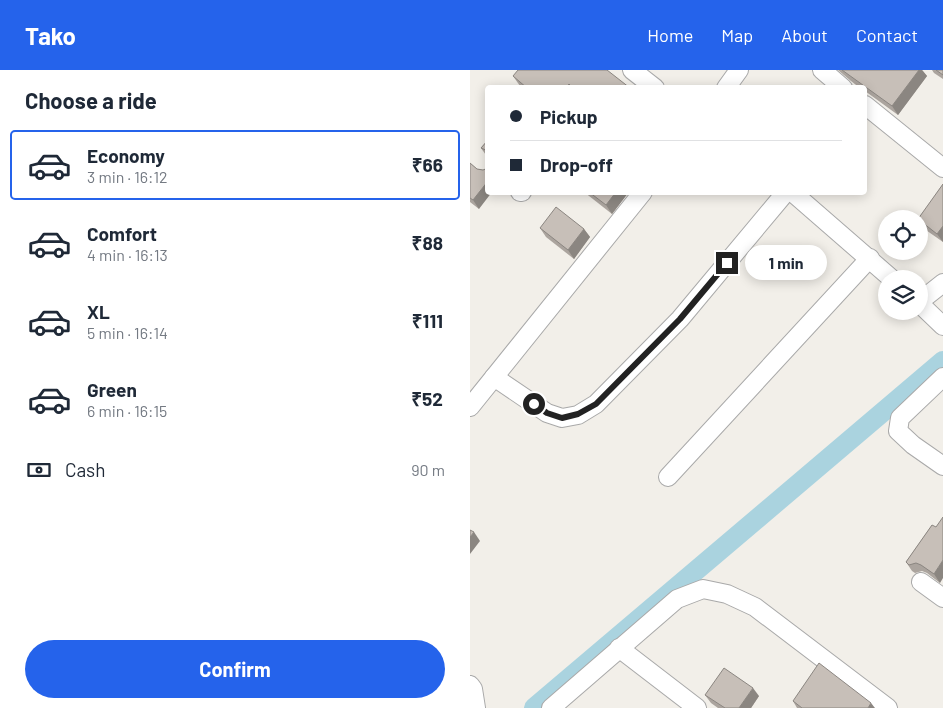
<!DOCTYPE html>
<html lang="en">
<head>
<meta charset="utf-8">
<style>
	body { margin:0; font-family:Barlow,sans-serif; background:#f6f6f7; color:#1f2937; height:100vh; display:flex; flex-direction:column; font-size:19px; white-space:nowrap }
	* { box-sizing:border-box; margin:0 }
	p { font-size:16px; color:#747a83 }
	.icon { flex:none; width:28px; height:28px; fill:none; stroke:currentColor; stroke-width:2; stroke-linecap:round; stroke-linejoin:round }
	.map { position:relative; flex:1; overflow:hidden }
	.side { display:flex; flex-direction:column; background:#fff; width:470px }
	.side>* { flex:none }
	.banner { position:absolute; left:15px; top:15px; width:382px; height:110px; border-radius:5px; box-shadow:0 2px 12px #0003; display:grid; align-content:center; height:110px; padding:0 25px; background:#fff }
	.buttons { position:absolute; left:408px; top:140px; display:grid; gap:10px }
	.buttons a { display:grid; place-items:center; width:50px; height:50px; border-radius:50%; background:#fff; box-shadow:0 2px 12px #0003; font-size:25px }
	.end { position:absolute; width:22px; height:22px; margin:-11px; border:6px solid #222; background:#fff; box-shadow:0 0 0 2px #fff }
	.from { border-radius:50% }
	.bubble { position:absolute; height:35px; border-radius:18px; background:#fff; box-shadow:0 2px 12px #0003; font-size:16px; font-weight:700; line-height:35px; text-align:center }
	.banner b { display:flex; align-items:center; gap:18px; height:48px; font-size:19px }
	.banner b+b { border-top:1px solid #e0e1e3 }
	.banner i { width:12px; height:12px; background:#1f2937 }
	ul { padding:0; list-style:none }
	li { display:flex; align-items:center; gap:15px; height:70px; margin:0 10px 8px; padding:0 15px; border:2px solid transparent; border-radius:5px }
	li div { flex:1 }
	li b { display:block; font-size:19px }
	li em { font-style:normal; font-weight:700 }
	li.current { border-color:#2563eb }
	li>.icon { width:45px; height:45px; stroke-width:1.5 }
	h2 { padding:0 25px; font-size:22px; line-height:60px }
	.pay { display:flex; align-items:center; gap:12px; height:55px; padding:0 25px; font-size:19px }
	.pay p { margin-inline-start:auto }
	.action { display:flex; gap:10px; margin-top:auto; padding:10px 25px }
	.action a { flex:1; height:58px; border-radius:30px; background:#2563eb; color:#fff; font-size:20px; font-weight:700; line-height:58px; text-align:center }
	header { display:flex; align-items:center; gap:30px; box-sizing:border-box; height:70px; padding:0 25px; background:#2563eb; color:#fff }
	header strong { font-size:24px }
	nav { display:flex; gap:28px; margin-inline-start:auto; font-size:18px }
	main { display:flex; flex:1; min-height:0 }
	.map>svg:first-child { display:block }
</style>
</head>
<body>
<header>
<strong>Tako</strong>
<nav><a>Home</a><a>Map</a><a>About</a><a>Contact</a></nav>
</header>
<main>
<section class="side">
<h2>Choose a ride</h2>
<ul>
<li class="current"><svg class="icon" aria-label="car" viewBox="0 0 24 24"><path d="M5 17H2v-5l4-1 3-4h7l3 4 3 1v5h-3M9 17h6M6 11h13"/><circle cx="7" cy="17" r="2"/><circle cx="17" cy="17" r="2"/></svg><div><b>Economy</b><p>3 min · 16:12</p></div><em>₹66</em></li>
<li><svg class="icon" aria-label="car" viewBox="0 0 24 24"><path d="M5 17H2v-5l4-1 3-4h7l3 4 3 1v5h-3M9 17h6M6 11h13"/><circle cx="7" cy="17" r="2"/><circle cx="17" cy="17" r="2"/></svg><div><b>Comfort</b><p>4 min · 16:13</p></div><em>₹88</em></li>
<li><svg class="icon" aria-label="car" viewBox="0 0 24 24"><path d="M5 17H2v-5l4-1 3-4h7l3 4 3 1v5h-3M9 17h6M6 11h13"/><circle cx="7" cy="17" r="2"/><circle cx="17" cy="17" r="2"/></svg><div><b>XL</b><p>5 min · 16:14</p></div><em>₹111</em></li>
<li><svg class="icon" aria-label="car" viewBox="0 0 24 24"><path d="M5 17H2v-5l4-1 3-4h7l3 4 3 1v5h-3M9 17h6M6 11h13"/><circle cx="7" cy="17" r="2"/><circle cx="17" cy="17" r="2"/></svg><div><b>Green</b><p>6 min · 16:15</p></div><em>₹52</em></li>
</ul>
<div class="pay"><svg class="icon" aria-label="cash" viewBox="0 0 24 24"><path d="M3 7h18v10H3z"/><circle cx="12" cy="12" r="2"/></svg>Cash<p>90 m</p></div>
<div class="action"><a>Confirm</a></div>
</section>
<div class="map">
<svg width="473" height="638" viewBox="0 0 473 638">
	<rect width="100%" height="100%" fill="#f2efe9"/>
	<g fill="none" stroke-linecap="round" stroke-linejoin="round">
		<path stroke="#aad3df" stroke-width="20" d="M64 638 473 291"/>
		<defs>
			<g id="street">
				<path d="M162 0 185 18"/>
				<path d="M352 0 373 18"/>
				<path d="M256 18 269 0"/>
				<path d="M395 35 473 98"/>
				<path d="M50 122H52"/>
				<path d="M322 122 422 209"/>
				<path d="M449 232 473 213"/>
				<path d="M449 233 473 256"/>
				<path d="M24 307 77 343 92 348 108 345 126 334 210 249 316 122"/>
				<path d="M473 307 430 348 428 361 443 375 473 396"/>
				<path d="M0 337 173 122"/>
				<path d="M198 407 400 188"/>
				<path d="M451 512 473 528"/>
				<path d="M149 578 227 638"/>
				<path d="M0 615 3 619 6 638"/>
				<path d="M81 638 207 529 233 519 257 524 285 537 418 638"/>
			</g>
		</defs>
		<use href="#street" stroke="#a9a9a9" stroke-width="20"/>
		<use href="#street" stroke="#fff" stroke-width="18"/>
	</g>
	<g fill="#aba49e">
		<path d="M368 0H452L457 6 428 45 395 21V18H390L381 11Z"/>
		<path d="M462 0H473V9L464 3Z"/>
		<path d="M43 6 160 18H52L50 16Z"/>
		<path d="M18 70V88L11 78Z"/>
		<path d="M0 93 7 99 13 100 9 139 0 132Z"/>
		<path d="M473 114V172L453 158 449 151V149Z"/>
		<path d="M114 122H158V123L142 144Z"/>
		<path d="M70 158 114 159 120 167 104 189 76 167Z"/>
		<path d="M462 455 470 513 457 503 452 501 445 503 442 501 436 492Z"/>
		<path d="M235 625 289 626 281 638H248L241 633Z"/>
		<path d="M323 631 405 638H327Z"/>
	</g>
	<g fill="#8b8681">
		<path d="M449 0H452L457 6 428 45 422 36Z"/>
		<path d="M18 111V122H22L9 139 3 130Z"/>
		<path d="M146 122H158V123L142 144 136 135Z"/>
		<path d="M473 156V172L467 164Z"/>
		<path d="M114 159 120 167 104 189 98 180Z"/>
		<path d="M4 462 10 471 0 484V467Z"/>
		<path d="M473 490V508L470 513 464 504Z"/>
		<path d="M283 618 289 626 281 638H269Z"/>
		<path d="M401 633 405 638H398Z"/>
	</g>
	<g fill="#c7bfb8" stroke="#8b8681">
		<path d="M48 0H137L160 18H103L99 14 96 18H57L43 6Z"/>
		<path d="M372 0H449L422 36Z"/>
		<path d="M466 0H473V5Z"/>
		<path d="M18 70V81L11 78Z"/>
		<path d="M0 93 7 99 13 100 18 98V111L3 130 0 128Z"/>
		<path d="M473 114V156L467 164 448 149Z"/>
		<path d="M119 122H146L136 135Z"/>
		<path d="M86 137 114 159 98 180 70 158Z"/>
		<path d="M473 447V490L464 504 451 495 446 493 439 495 436 492 462 455 466 457Z"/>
		<path d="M0 460 4 462 0 467Z"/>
		<path d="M349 593 401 633 398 638H332L323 631Z"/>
		<path d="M254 598 283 618 269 638H255L235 625Z"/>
	</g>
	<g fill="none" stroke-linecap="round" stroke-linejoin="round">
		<path stroke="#222" stroke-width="6" d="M64 334 77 343 92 348 108 344 126 334 210 249 257 193"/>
	</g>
</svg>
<div class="buttons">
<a><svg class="icon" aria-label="locate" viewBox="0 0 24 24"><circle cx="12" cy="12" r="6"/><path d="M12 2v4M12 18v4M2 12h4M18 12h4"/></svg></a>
<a><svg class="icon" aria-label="layers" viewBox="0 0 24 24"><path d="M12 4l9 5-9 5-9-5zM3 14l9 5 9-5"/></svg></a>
</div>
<i class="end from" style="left:64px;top:334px"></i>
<i class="end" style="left:257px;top:193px"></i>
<div class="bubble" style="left:275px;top:175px;width:82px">1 min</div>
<div class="banner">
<b><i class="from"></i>Pickup</b>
<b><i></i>Drop-off</b>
</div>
</div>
</main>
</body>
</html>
